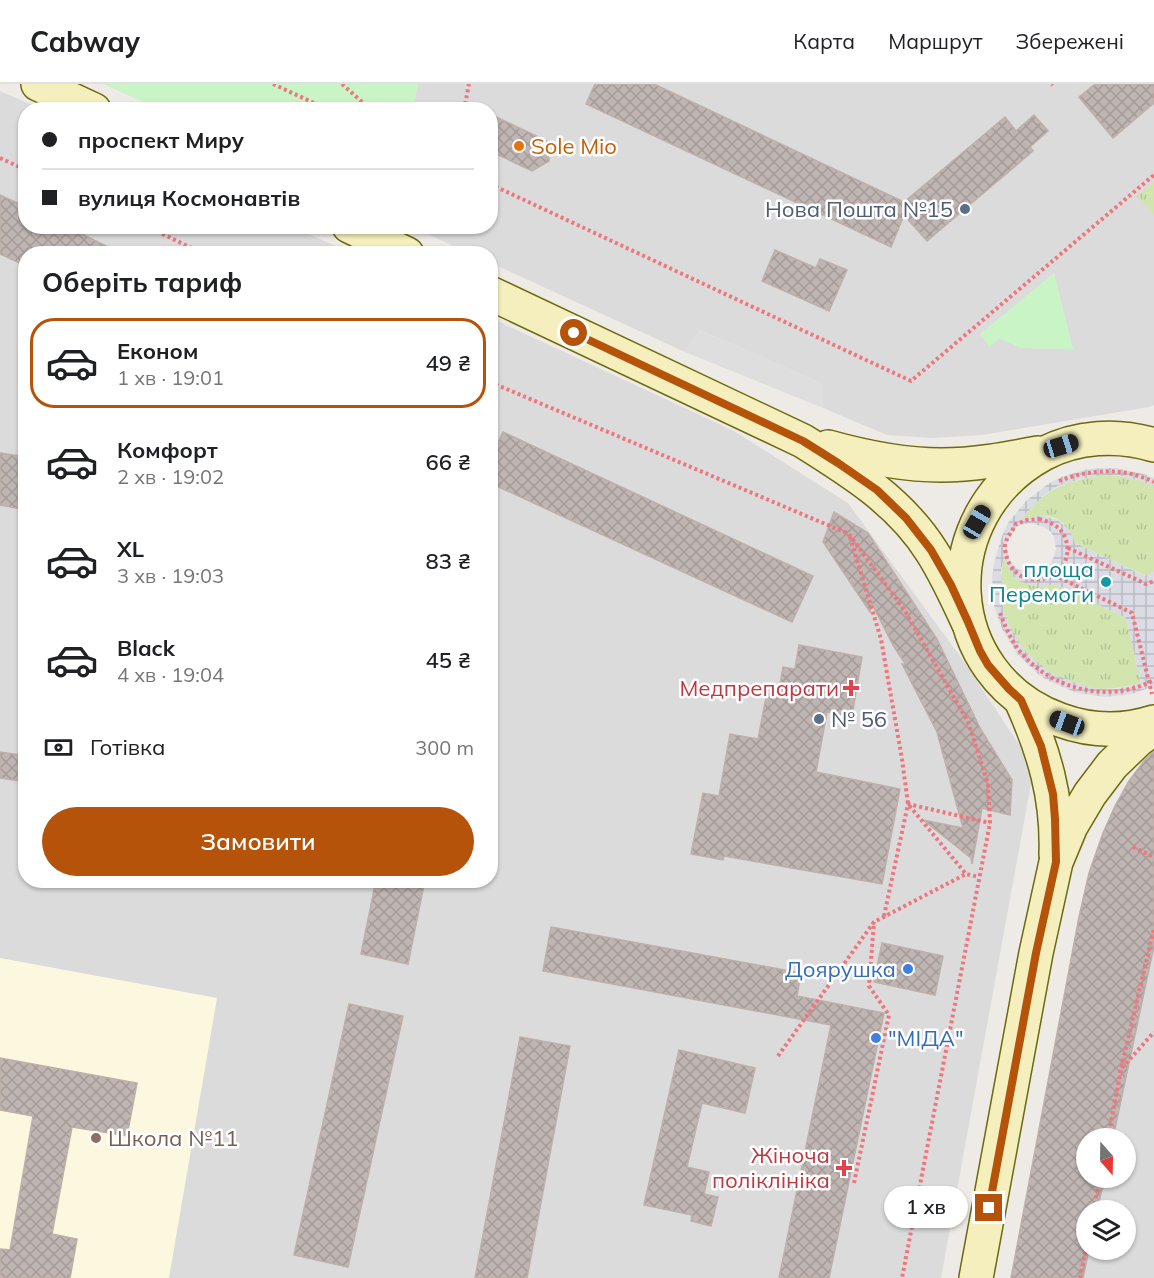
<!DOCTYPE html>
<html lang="uk">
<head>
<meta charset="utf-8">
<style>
	body { margin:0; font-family:Mulish,sans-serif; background:#f6f6f6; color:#202124; height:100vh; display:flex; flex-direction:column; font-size:22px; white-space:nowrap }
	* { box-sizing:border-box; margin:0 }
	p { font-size:20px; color:#757577 }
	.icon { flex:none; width:33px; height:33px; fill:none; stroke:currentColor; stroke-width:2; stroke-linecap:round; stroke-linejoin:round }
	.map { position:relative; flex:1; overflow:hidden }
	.side { position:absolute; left:18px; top:162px; width:480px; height:642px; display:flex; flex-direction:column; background:#fff; border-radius:24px; box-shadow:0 2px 4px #0004 }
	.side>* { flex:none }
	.guide { position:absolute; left:18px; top:18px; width:480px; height:132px; border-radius:24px; box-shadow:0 2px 4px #0004; display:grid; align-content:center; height:132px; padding:0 24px; background:#fff }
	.needle { width:39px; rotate:160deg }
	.controls { position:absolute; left:1076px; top:1044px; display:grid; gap:12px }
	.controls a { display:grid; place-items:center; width:60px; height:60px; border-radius:50%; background:#fff; box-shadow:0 2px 4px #0004; font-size:30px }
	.end { position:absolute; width:27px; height:27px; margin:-14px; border:8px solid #b45309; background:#fff; box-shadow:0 0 0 3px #fff }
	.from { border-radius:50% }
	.bubble { position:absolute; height:42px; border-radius:21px; background:#fff; box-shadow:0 2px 4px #0004; font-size:20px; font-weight:600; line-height:42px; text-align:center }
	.car { position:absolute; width:18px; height:36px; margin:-18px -9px; border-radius:8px; box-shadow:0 0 4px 2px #0007; background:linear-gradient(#222 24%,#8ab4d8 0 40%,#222 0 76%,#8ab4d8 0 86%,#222 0) }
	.guide b { display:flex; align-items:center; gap:21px; height:57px; font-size:22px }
	.guide b+b { border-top:2px solid #e0e0e0 }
	.guide i { width:15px; height:15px; background:#202124 }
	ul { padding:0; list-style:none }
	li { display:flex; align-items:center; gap:18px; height:90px; margin:0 12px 9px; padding:0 12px; border:3px solid transparent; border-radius:24px }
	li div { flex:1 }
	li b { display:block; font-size:22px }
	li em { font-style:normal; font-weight:600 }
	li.selected { border-color:#b45309 }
	li>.icon { width:54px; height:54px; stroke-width:1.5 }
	h2 { padding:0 24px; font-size:27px; line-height:72px }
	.pay { display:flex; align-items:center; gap:15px; height:66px; padding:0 24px; font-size:22px }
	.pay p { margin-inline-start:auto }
	.cta { display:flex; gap:12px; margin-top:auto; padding:12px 24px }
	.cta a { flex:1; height:69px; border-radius:36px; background:#b45309; color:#fff; font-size:24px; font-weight:600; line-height:69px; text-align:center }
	header { display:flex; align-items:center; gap:36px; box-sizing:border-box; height:84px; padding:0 30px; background:#fff; border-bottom:2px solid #e0e0e0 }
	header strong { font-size:28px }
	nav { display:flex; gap:33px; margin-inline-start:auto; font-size:21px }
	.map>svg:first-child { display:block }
</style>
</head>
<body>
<header>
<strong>Cabway</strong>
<nav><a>Карта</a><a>Маршрут</a><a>Збережені</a></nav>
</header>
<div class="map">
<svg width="1154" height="1194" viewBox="0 0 1154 1194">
	<defs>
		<pattern id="grass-tufts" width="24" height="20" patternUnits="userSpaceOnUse" patternTransform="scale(1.5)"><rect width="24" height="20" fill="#d2e5af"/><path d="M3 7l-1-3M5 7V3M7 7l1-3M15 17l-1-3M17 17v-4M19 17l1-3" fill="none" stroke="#b4c496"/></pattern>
		<pattern id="plaza-grid" width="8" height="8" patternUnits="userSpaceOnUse" patternTransform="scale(1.5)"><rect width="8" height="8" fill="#dadbe4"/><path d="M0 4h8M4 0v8" fill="none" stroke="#bbbcc3"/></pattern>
		<pattern id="building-cross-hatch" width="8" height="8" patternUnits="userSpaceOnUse" patternTransform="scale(1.5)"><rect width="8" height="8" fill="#bfb5b2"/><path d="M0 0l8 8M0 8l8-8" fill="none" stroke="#a49b99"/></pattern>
	</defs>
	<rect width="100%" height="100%" fill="#eeeae5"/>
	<g fill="#dcdbdc" fill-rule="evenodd">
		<path d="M104 0H1154V321L1149 323 982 351 932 354 887 351 823 324V300L700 246 685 268 491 179 490 170 470 169 411 143 490 142V26L159 25Z"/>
		<path d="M0 7 41 25 26 26V142L293 143 351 169 26 170V796H490L491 234 734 347 848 419 962 575 1034 683 941 1194H0Z"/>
		<path d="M1154 667V1194H1011L1079 833 1089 789 1103 749 1115 722 1129 697 1148 673ZM1086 1054H1125V1094H1086ZM1086 1126H1125V1166H1086Z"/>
	</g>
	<path fill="#fcf8e0" d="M0 874 217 914 169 1194H0Z"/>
	<g fill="url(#grass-tufts)">
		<path d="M1154 98V130L1137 112Z"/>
		<path d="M1103 391C1121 392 1138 394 1154 402V488L1146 492 1075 459C1062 429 1049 429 1020 436 1045 405 1065 397 1103 391Z"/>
		<path d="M1004 473C1012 498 1030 506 1055 500L1126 534 1141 599C1127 602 1114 605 1100 605 1054 602 1010 565 1002 519 999 504 1001 488 1004 473Z"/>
	</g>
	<g fill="#c9f5c6">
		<path d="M104 0H418L413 25H159Z"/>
		<path d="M1054 189 1073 265 1020 264 999 254 990 263 980 250Z"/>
	</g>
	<path fill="#dedede" d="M700 246 823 300V324L685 268Z"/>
	<path fill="url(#plaza-grid)" fill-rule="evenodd" d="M1102 384H1116L1144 390 1154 394V402L1138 396 1121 392 1103 391 1080 395 1058 402 1044 411 1028 427 1021 435 1041 431 1058 436 1070 447 1075 459 1145 492 1154 488V602L1132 610 1105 613 1077 609 1051 598 1039 591 1018 571 1003 547 998 534 994 521 992 493 994 479 1002 452 1008 439 1026 417 1048 400 1061 393 1088 385ZM1031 439 1044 443 1050 447 1054 453 1056 466 1051 480 1039 487 1032 489 1019 486 1013 481 1009 475 1006 461 1012 449 1017 443 1023 440ZM1004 474 1012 491 1021 498 1031 501 1042 503 1055 500 1126 534 1141 599 1116 605H1098L1078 600 1051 589 1028 570 1019 558 1008 539 1002 520 1001 486Z"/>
	<g fill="url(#building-cross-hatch)" stroke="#bfafa9" stroke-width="1.5">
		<path d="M595 0H654L904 118 1005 33 1016 47 1034 31 1048 47 1030 63 1033 67 927 157 904 131 891 163 586 20Z"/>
		<path d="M1095 0H1154V19L1113 54 1079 13Z"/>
		<path d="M490 30 547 57 549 77 532 87 490 67Z"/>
		<path d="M0 111 26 123V142H66L122 170H26V182L0 170Z"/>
		<path d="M775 166 816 184 820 175 847 186 829 227 762 197Z"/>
		<path d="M503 348 813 492 792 538 490 399V376Z"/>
		<path d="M0 369 26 373V426L0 421Z"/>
		<path d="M834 428 868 449 937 555 980 644 1012 696 1010 731 982 724 972 780 971 774 923 736 963 744 937 648 902 580 906 581 893 561 872 520 870 528 823 458Z"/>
		<path d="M799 561 862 573 852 632 827 628 816 688 900 705 882 800 724 772 723 776 691 770 703 709 719 712 730 650 758 655 768 603 779 606 783 583 795 585Z"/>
		<path d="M1154 667V862L1113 1054H1086V1094H1105L1097 1126H1086V1166H1089L1083 1194H1011L1079 833 1089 789 1103 749 1115 722 1129 697 1144 677Z"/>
		<path d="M0 668 26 672V698L0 694Z"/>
		<path d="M376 796H425L408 880 361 870Z"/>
		<path d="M551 843 801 889 797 912 884 929 829 1194H779L831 941 543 887Z"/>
		<path d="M882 859 943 872 935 911 874 898Z"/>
		<path d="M349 920 403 932 348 1183 294 1171Z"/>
		<path d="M520 953 570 962 527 1194H475Z"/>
		<path d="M679 966 755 984 745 1029 702 1019 687 1083 709 1088 704 1110 718 1113 711 1142 691 1137 692 1131 644 1121Z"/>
		<path d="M0 974 137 999 127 1052 72 1043 52 1150 77 1155 70 1194H0V1165L10 1166 33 1032 0 1026Z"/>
	</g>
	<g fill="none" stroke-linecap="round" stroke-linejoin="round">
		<defs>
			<g id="secondary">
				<path d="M38 0 94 26"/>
				<path d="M349 142 407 170"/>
				<path d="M490 209 803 357C851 387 901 418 932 468 946 490 957 514 968 538"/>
				<path d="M1154 361C1118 350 1077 352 1043 370 931 431 939 592 1060 636 1090 647 1123 648 1154 638"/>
				<path d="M828 363C864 373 903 381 941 381 974 381 1006 375 1038 369"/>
				<path d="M1021 616C1044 667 1058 714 1056 770"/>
				<path d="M976 1194 1036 869 1056 778 1071 742 1090 710 1112 681 1138 656 1154 644"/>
			</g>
		</defs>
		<use href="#secondary" stroke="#6d690e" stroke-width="36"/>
		<g stroke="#ef767c" stroke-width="4" stroke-dasharray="3 3" stroke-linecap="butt">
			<path d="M273 0 329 26"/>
			<path d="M342 0 371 26"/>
			<path d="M1052 0 1053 1"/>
			<path d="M464 26 469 0"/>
			<path d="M0 74 26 86"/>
			<path d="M490 100 911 297 1154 91"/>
			<path d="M146 142 204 170"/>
			<path d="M490 298 849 450 905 527 968 638 988 700 990 739 902 1194"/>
			<path d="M1059 397C1090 385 1123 383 1154 398"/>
			<path d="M1039 435C1051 438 1062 443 1066 456 1077 495 1020 513 1007 474 1007 473 1005 467 1005 465 1004 456 1012 448 1016 440L1027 436Z"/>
			<path d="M850 453 881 555 902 675 908 720 966 790 979 793"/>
			<path d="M1068 464 1146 500 1154 497"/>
			<path d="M1054 491 1132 529 1152 610"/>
			<path d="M1000 529C1006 545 1013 561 1025 573 1057 607 1112 619 1154 596"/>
			<path d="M1133 763 1154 773"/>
			<path d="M884 832 908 720 990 739"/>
			<path d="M778 972 874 838 966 790"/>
			<path d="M1122 984 1154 948"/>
			<path d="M1108 1054 1121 985 1154 844"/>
			<path d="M854 1099 889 931 869 902 874 838"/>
			<path d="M1093 1126 1100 1094"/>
			<path d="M1080 1194 1086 1164"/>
		</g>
		<use href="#secondary" stroke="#f4efbd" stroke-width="33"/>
	</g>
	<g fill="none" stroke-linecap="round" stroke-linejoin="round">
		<path stroke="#b45309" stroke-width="8" d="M574 249 803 357 838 379 877 406 906 434 931 466 951 501 968 538 980 567 988 581 1009 605 1021 616 1041 662 1053 710 1055 735 1056 778 1036 869 989 1124"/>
	</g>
	<circle fill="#e8710a" stroke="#fff" stroke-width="2" cx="519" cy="62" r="6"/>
	<g fill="#5c6f8a" stroke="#fff" stroke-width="2">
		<circle cx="965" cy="125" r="6"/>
		<circle cx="819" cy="635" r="6"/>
	</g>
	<circle fill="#0f9aa8" stroke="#fff" stroke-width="2" cx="1106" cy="498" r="6"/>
	<g fill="#e0444e" stroke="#fff" stroke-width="2">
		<path d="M848 595h6v6h6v6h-6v6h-6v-6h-6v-6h6z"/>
		<path d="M841 1075h6v6h6v6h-6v6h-6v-6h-6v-6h6z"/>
	</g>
	<g fill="#3f7fe0" stroke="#fff" stroke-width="2">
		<circle cx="908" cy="885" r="6"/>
		<circle cx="876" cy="954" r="6"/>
	</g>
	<circle fill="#8d6e63" stroke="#fff" stroke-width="2" cx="96" cy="1054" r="6"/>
	<g text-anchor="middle" stroke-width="5" stroke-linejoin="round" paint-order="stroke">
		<g font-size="22" fill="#c56008" stroke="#fff" text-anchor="start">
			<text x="531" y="70">Sole Mio</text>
		</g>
		<g font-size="22" fill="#4e5e75" stroke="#fff" text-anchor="end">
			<text x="953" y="133">Нова Пошта №15</text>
			<text x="831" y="643" text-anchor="start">№ 56</text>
		</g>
		<g font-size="22" fill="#0d838f" stroke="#fff" text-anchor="end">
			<text x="1094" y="493">площа<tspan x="1094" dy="25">Перемоги</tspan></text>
		</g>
		<g font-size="22" fill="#be3a42" stroke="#fff" text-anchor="end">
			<text x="839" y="612">Медпрепарати</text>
			<text x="830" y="1079">Жіноча<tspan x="830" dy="25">поліклініка</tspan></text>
		</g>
		<g font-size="22" fill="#366cbe" stroke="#fff" text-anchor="end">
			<text x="896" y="893">Доярушка</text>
			<text x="888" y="962" text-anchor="start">"МІДА"</text>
		</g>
		<g font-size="22" fill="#785e54" stroke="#fff" text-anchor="start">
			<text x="108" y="1062">Школа №11</text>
		</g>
	</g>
</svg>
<div class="controls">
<a><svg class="needle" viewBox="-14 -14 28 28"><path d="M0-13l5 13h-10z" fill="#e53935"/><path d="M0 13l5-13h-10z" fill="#757577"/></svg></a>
<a><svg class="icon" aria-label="layers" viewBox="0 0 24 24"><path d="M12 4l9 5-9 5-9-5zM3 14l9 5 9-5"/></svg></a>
</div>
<i class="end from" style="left:574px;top:249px"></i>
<i class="end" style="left:989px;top:1124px"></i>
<div class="bubble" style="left:884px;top:1102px;width:84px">1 хв</div>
<i class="car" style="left:1061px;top:362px;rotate:73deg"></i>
<i class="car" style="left:977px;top:438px;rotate:30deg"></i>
<i class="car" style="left:1067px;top:639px;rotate:290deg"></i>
<div class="guide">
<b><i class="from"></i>проспект Миру</b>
<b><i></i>вулиця Космонавтів</b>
</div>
<section class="side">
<h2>Оберіть тариф</h2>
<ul>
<li class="selected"><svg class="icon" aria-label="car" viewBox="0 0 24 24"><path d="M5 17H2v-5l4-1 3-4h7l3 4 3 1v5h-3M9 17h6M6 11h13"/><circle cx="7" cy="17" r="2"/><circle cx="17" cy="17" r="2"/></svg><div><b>Економ</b><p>1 хв · 19:01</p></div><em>49 ₴</em></li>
<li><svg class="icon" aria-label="car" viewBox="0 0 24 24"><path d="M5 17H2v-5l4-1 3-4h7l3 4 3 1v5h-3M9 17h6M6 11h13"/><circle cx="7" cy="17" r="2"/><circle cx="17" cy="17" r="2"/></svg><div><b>Комфорт</b><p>2 хв · 19:02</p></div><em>66 ₴</em></li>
<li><svg class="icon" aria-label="car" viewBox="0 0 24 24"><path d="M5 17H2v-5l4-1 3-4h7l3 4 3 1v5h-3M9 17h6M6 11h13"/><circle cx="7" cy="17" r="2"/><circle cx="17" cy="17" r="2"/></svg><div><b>XL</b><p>3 хв · 19:03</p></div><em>83 ₴</em></li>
<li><svg class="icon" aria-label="car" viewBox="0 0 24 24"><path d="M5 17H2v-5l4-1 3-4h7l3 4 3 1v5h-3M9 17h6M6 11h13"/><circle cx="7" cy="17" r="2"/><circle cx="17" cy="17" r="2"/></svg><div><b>Black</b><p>4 хв · 19:04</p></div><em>45 ₴</em></li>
</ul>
<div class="pay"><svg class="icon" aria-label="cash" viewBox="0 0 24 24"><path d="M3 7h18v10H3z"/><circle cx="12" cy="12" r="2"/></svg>Готівка<p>300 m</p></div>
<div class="cta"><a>Замовити</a></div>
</section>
</div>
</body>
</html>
